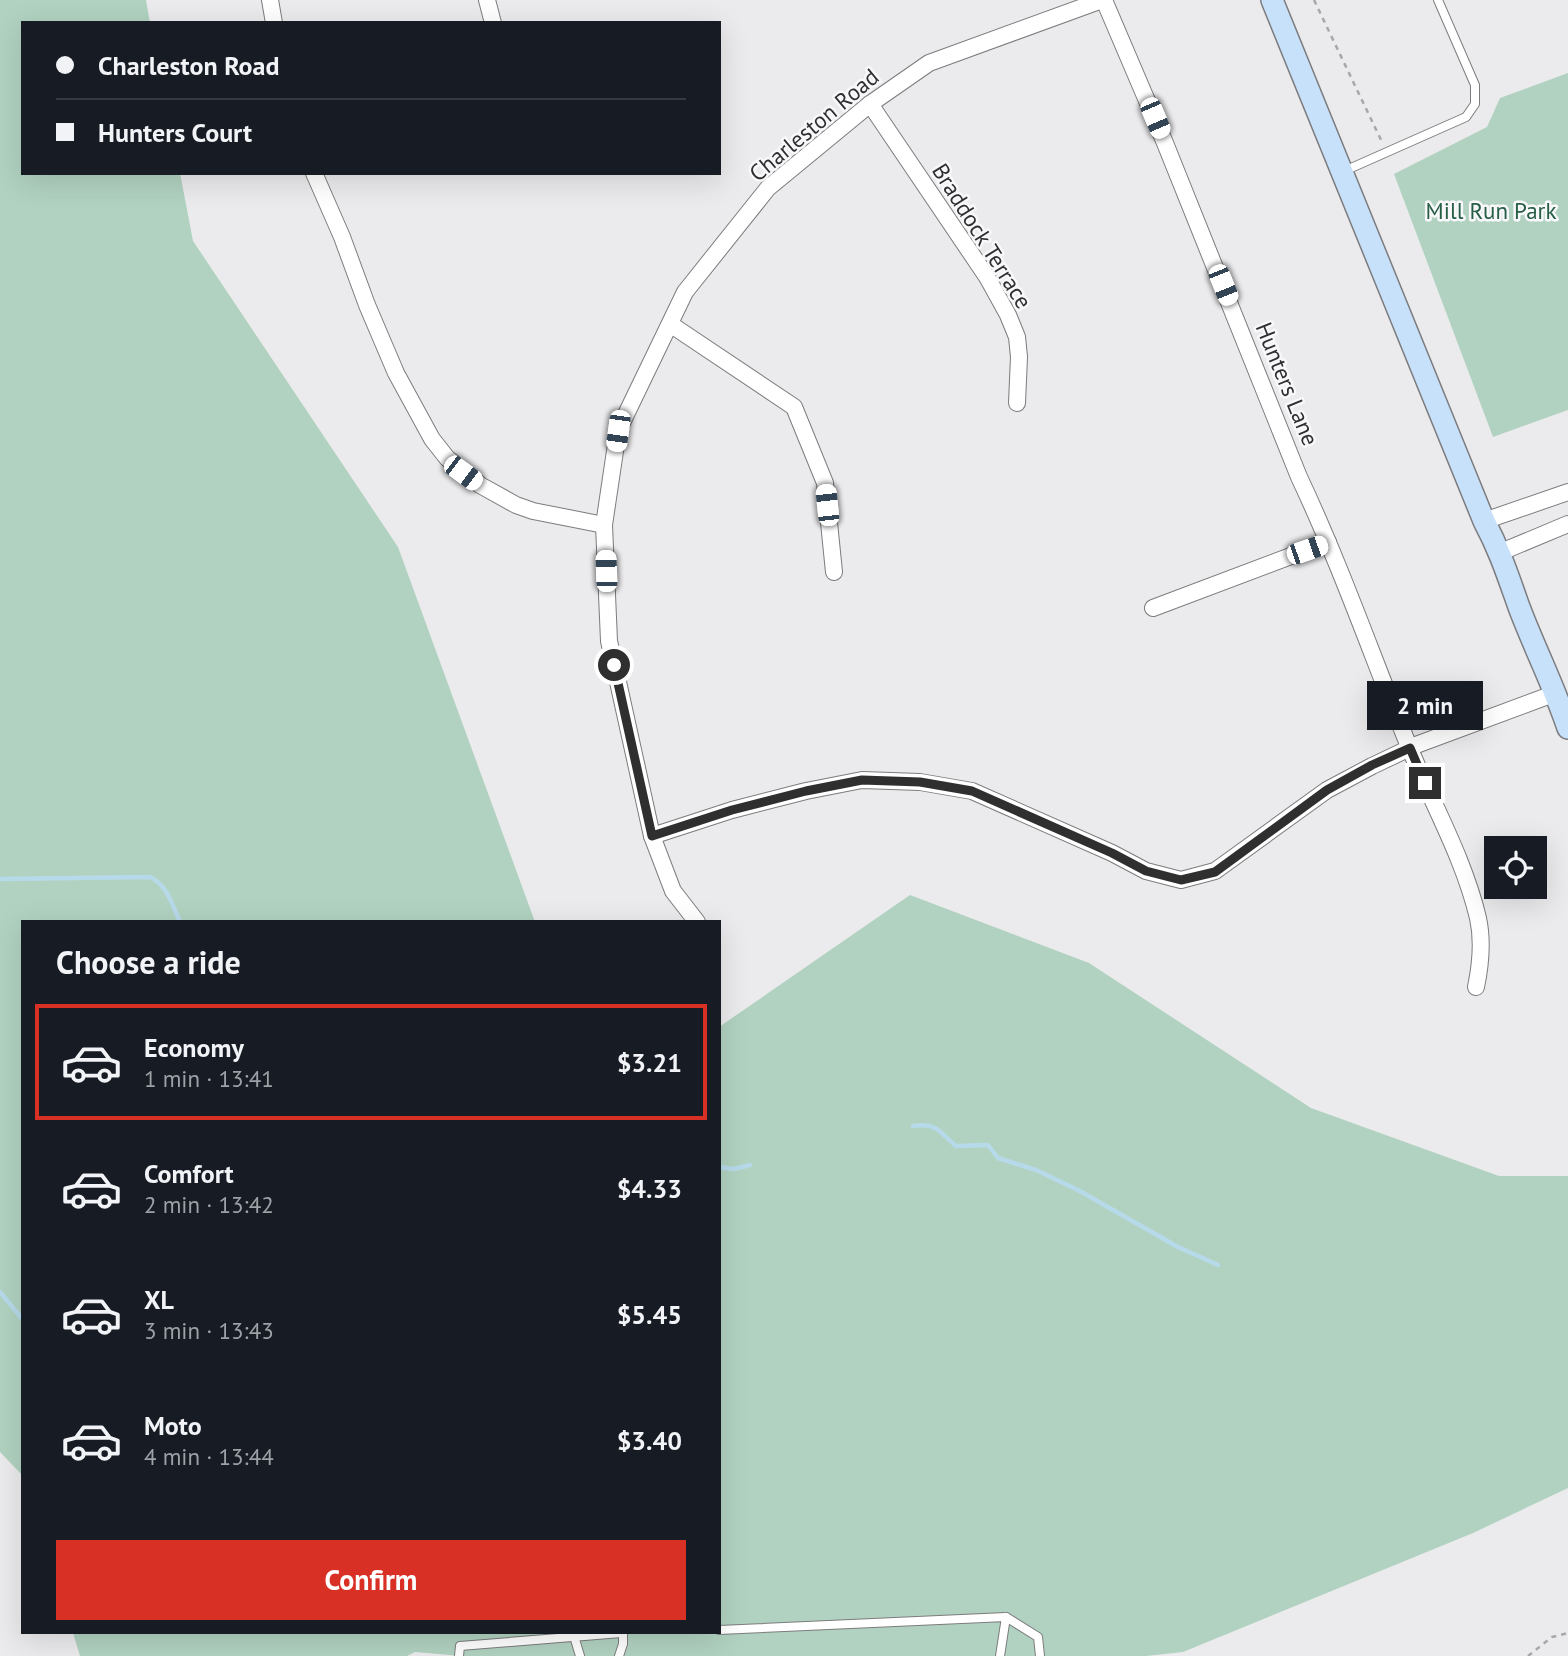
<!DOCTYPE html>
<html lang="en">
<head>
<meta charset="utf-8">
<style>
	body { margin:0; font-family:"PT Sans",sans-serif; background:#242831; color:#f1f3f6; height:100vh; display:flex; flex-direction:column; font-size:26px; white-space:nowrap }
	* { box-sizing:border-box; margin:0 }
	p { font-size:23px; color:#9ea1a6 }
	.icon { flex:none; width:38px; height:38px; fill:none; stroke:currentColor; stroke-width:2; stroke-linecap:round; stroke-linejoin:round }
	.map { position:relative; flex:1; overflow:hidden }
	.panel { position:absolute; left:21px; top:920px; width:700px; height:714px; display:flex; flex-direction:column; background:#171b24; border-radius:0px; box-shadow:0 7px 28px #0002 }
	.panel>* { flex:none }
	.banner { position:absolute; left:21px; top:21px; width:700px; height:154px; border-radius:0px; box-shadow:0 7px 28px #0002; display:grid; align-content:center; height:154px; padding:0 35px; background:#171b24 }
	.fabs { position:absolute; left:1484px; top:836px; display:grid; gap:14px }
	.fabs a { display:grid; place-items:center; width:63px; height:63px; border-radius:0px; background:#171b24; box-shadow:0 7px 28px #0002; font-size:35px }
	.end { position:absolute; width:32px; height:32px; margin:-16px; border:9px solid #2f2f30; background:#fff; box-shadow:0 0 0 4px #fff }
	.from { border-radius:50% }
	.bubble { position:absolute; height:49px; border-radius:0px; background:#171b24; box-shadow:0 7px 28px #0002; font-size:23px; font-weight:700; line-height:49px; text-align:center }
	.car { position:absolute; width:21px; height:42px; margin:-21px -10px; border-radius:9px; box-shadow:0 0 5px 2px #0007; background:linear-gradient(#fff 24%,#345 0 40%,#fff 0 76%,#345 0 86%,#fff 0) }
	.banner b { display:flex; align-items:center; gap:24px; height:66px; font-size:26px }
	.banner b+b { border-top:2px solid #363941 }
	.banner i { width:18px; height:18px; background:#f1f3f6 }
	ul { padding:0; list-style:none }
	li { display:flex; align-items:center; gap:21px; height:116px; margin:0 14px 10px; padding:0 21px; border:4px solid transparent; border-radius:0px }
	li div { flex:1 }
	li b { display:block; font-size:26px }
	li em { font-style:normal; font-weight:700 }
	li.selected { border-color:#d93025 }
	li>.icon { width:63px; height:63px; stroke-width:1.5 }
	h2 { padding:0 35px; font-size:32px; line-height:84px }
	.cta { display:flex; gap:14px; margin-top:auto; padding:14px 35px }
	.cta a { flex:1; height:80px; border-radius:0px; background:#d93025; color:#fff; font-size:28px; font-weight:700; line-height:80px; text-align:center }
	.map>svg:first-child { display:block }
</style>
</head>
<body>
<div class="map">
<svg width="1568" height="1656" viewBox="0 0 1568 1656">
	<rect width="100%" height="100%" fill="#ebebed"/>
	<g fill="#b1d2c0">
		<path d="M0 0H146L150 23H23V173H180L193 241 398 547 535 922H23V1476L0 1452Z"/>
		<path d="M1568 73V410L1493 437 1394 174 1487 127 1500 98Z"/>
		<path d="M910 895 1089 963 1311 1108 1499 1176H1568V1488L1473 1533 1183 1652 1146 1656H461L415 1652 407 1656H80L73 1633H719V1027Z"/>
	</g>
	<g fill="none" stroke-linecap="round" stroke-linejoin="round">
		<g stroke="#b7daea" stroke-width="4.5">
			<path d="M0 879 150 877C167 884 173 907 180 922"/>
			<path d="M913 1126C937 1122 940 1133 956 1146L988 1145 998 1158 1036 1170 1078 1190 1178 1247 1218 1265"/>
			<path d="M719 1167 734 1169 750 1165"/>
			<path d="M0 1292 23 1320"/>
		</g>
		<defs>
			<g id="service">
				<path d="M1342 172 1466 117 1475 104V85L1438 0"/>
				<path d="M1006 1617 1038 1637 1040 1656"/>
				<path d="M719 1630 1006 1617 1000 1656"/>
				<path d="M574 1636 580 1656"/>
				<path d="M459 1656 460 1646 621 1633"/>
				<path d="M619 1656 623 1644V1633"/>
			</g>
			<g id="minor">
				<path d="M270 0 274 23"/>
				<path d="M487 0 493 23"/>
				<path d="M1104 0 1165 143 1299 477C1341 566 1373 659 1410 749 1433 805 1464 859 1478 918 1483 941 1481 963 1476 987"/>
				<path d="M870 104 987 277 1008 315 1017 337 1019 357 1017 403"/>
				<path d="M314 173 342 237 367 305 396 373 432 439 447 458 480 485 516 505 533 511 604 525"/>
				<path d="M670 324 794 407 825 483 834 572"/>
				<path d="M1484 521 1568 492"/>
				<path d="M1501 552 1568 524"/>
				<path d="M1153 608 1328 542"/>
				<path d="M652 836 732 810 806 791 862 780 920 782 972 791 1112 853 1146 871 1181 880 1215 871 1327 790 1372 766 1416 745 1556 693"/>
				<path d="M697 922 673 891 652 836 609 641 604 525 618 431 685 292 768 188 870 104 929 63 1102 0"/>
			</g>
			<path id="secondary" d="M1272 0 1484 521C1500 551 1508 576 1519 607 1534 647 1554 686 1568 728"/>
		</defs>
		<use href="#service" stroke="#7c7c7e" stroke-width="10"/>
		<use href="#minor" stroke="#7c7c7e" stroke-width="18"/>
		<use href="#secondary" stroke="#7c7c7e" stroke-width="24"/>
		<g stroke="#a8a8aa" stroke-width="2.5" stroke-dasharray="5 5" stroke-linecap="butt">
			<path d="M1314 0 1382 142"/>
			<path d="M1528 1656 1552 1637 1568 1633"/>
		</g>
		<use href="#service" stroke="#fff" stroke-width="8"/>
		<use href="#minor" stroke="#fff" stroke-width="16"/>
		<use href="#secondary" stroke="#c8e1fb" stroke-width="21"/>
	</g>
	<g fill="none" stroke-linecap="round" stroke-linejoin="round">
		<path stroke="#2f2f30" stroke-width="9" d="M614 665 652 836 732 810 806 791 862 780 920 782 972 791 1112 853 1146 871 1181 880 1215 872 1327 790 1372 765 1410 748 1425 783"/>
	</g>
	<g text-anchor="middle" stroke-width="5" stroke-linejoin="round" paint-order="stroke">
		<g font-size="23" fill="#2f2f30" stroke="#f8f8fa">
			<text transform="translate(814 125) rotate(-40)" y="8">Charleston Road</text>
			<text transform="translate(982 236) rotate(58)" y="8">Braddock Terrace</text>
			<text transform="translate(1287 384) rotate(68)" y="8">Hunters Lane</text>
		</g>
		<g font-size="23" fill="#265e45" stroke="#f8f8fa">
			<text x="1491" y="219">Mill Run Park</text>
		</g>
	</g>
</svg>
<div class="fabs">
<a><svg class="icon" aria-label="locate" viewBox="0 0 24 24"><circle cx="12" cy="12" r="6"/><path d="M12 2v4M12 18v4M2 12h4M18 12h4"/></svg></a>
</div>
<i class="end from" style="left:614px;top:665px"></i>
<i class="end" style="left:1425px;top:783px"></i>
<div class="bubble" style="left:1367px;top:681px;width:116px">2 min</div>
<i class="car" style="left:1155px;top:118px;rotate:157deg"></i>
<i class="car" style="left:1223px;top:285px;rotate:158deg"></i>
<i class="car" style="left:618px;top:431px;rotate:188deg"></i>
<i class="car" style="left:463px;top:473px;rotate:127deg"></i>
<i class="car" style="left:827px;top:505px;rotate:354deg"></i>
<i class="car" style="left:1307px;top:550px;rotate:71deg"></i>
<i class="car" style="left:606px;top:571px;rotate:358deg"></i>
<div class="banner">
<b><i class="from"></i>Charleston Road</b>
<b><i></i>Hunters Court</b>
</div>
<section class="panel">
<h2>Choose a ride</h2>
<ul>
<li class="selected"><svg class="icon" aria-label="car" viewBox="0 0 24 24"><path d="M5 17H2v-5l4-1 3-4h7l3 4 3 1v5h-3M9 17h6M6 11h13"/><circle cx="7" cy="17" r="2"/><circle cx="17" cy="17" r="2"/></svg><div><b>Economy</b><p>1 min · 13:41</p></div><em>$3.21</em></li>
<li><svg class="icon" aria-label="car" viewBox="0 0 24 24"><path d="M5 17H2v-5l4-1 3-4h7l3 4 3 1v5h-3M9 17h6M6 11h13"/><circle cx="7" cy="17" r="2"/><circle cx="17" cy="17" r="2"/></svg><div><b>Comfort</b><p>2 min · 13:42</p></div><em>$4.33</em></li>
<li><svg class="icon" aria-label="car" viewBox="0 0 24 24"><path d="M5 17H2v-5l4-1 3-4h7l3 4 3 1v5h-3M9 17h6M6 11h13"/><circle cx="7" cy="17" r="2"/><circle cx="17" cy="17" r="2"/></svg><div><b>XL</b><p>3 min · 13:43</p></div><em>$5.45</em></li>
<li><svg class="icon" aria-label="car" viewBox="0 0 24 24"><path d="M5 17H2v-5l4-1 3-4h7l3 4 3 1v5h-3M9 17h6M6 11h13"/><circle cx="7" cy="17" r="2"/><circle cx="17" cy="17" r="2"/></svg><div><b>Moto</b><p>4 min · 13:44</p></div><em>$3.40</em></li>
</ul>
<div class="cta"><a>Confirm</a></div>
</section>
</div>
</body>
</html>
